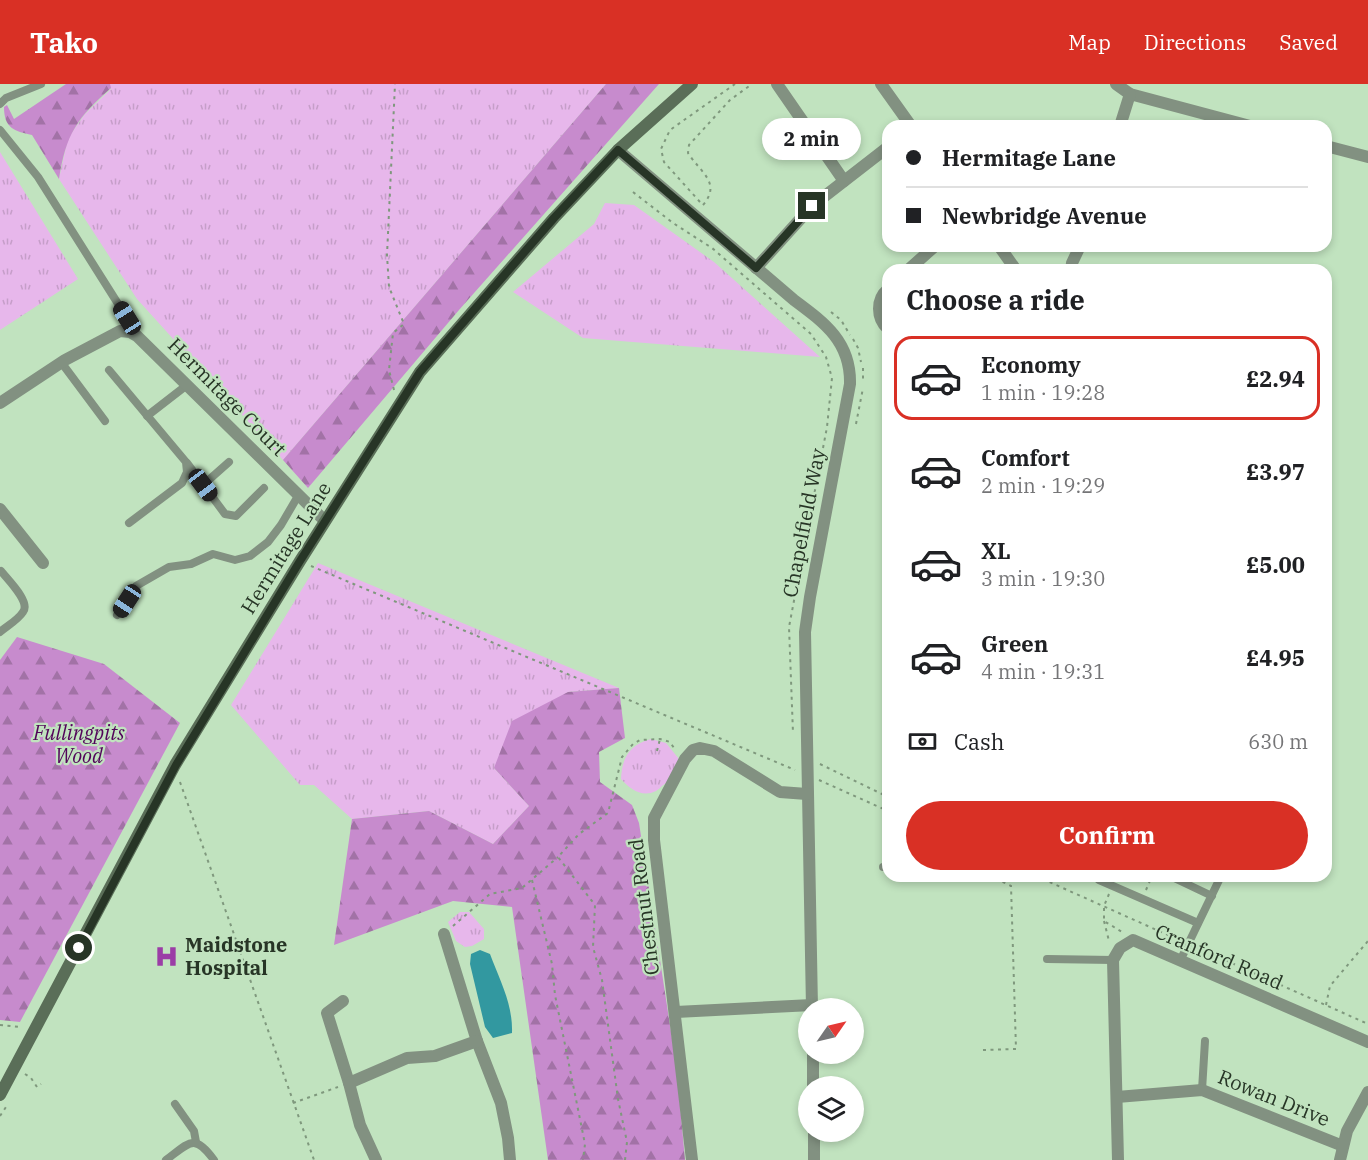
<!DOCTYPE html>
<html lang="en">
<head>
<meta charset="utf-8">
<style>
	body { margin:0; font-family:"IBM Plex Serif",serif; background:#f2f2f2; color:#202124; height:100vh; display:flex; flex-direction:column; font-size:22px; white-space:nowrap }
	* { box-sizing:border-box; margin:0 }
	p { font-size:20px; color:#757577 }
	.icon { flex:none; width:33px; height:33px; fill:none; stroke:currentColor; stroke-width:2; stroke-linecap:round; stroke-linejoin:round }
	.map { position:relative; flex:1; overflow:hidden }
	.details { position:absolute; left:882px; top:180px; width:450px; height:618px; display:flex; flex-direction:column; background:#fff; border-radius:18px; box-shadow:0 3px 9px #0003 }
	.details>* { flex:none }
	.top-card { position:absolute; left:882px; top:36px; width:450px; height:132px; border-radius:18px; box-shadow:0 3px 9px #0003; display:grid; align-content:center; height:132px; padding:0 24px; background:#fff }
	.needle { width:39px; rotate:56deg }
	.fabs { position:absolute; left:798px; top:914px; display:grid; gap:12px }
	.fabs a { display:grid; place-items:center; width:66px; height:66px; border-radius:50%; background:#fff; box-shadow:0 3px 9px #0003; font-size:30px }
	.end { position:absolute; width:27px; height:27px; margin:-14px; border:8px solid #273526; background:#fff; box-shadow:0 0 0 3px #fff }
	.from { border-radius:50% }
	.bubble { position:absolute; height:42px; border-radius:21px; background:#fff; box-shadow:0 3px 9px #0003; font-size:20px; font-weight:700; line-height:42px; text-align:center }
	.car { position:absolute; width:18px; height:36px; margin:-18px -9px; border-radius:8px; box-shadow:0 0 4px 2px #0007; background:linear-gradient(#222 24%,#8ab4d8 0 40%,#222 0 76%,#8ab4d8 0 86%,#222 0) }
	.top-card b { display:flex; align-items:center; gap:21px; height:57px; font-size:22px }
	.top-card b+b { border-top:2px solid #e0e0e0 }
	.top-card i { width:15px; height:15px; background:#202124 }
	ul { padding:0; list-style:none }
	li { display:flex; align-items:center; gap:18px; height:84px; margin:0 12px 9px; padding:0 12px; border:3px solid transparent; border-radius:18px }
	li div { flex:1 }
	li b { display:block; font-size:22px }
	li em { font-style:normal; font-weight:700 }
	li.on { border-color:#d93025 }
	li>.icon { width:54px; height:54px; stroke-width:1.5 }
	h2 { padding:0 24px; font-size:27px; line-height:72px }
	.pay { display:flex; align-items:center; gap:15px; height:66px; padding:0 24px; font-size:22px }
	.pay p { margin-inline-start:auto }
	.primary-button { display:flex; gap:12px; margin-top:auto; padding:12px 24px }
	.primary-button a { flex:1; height:69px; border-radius:36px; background:#d93025; color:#fff; font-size:24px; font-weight:700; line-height:69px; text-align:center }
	header { display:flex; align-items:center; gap:36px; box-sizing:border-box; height:84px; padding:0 30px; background:#d93025; color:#fff }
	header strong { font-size:28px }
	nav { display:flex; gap:33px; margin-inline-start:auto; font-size:21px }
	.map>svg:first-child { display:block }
</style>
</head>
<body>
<header>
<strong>Tako</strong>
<nav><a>Map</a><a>Directions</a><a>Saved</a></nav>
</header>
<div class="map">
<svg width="1368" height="1076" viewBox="0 0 1368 1076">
	<defs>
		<pattern id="grass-tufts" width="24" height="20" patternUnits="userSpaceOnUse" patternTransform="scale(1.5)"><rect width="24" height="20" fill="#e7b7eb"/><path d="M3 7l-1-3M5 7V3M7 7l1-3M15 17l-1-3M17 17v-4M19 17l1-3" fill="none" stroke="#c69ec9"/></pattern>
		<pattern id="forest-firs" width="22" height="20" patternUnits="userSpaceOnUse" patternTransform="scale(1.5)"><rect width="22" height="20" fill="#c78bcd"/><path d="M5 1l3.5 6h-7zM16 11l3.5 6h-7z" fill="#a272a6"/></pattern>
	</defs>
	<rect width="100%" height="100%" fill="#c1e3bf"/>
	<g fill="url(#grass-tufts)">
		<path d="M109 0H606L283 376 137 215 59 95 68 54 85 30 111 5Z"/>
		<path d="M0 68 78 195 0 246Z"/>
		<path d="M605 119 634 121 714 178 820 273 583 254 513 208 594 140Z"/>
		<path d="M318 479 619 604 568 608 494 684 529 722 493 760 429 727 352 735 314 701H300L231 621Z"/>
		<path d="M651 655 666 659 679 675 668 699C662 700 661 704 656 707 642 714 630 705 621 695 622 674 629 661 651 655Z"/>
		<path d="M460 828H469L484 845V855L472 862 465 863 456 857 448 838Z"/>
	</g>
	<g fill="url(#forest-firs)">
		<path d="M66 0H110L111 4C77 34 66 50 59 95L32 51C14 47 4 44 4 23L7 21 14 35Z"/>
		<path d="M606 0H659L459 226 308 404 283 376Z"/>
		<path d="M17 553 104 580 180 639 20 938 0 936V576Z"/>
		<path d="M619 604 625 654 599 668 600 698 632 721 639 739 677 987 685 1076H548L512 823 453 817 334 861 352 735 429 727 493 760 529 722 494 684 512 637 568 608Z"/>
	</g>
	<path fill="#3298a0" d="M480 866 490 870C500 897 513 920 512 949L493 954 485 943 470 880 471 870Z"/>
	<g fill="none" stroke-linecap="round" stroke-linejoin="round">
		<g stroke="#7f987d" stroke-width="2" stroke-dasharray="3 4.5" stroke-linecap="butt">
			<path d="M633 108 673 139 712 164 811 250 826 273 832 294 827 343 789 543 793 649"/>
			<path d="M700 118 664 78 661 65 670 46 735 0"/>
			<path d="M703 121C722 99 700 88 688 69L689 61 730 16 752 0"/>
			<path d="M831 228 841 236 850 251"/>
			<path d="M853 255 858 264 861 278"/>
			<path d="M863 284V299"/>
			<path d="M394 306 389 286 393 249 404 240 389 203 387 171 395 0"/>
			<path d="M856 340 863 304"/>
			<path d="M311 482 795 686"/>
			<path d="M657 667 660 655"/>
			<path d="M820 680 888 713"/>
			<path d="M819 696 888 727"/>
			<path d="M180 698 314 1076"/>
			<path d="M1036 792 1179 856"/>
			<path d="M532 796 552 880 555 911 585 1060 583 1076"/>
			<path d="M1146 806 1152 792"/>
			<path d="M1109 810 1104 822V837L1122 848"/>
			<path d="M1104 837 1109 857"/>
			<path d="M453 842 490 810 522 804 558 773"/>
			<path d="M1198 864 1368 940"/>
			<path d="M1326 921 1330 902 1368 857"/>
			<path d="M0 941 21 943"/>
			<path d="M983 966 1016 965 1011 802 991 792"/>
			<path d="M25 990 31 994 37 1003 41 1000"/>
			<path d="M293 1019 338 1003"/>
			<path d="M0 1032 6 1023"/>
			<path d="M625 1076 627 1058 618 1015 602 896 593 863 595 821 558 773 579 750 608 729 622 673 633 660 640 656 660 655 670 658 676 667"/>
		</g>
		<g stroke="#829181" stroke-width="8">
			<path d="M0 20 6 14 41 0"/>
			<path d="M0 46 38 93 127 234 130 248"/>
			<path d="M61 278 105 337"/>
			<path d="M109 286 186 378 187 388 182 399 129 439"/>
			<path d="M147 332 187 301"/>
			<path d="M187 379 225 430 236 432 264 404"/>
			<path d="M203 401 229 378"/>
			<path d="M117 531 136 502 169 483 191 480 213 470 235 476 250 472 268 458 281 441 298 412"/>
			<path d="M0 548C7 542 18 536 23 528 31 518 8 496 1 487"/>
			<path d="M883 783H888"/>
			<path d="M1170 792 1212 812"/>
			<path d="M1099 796 1198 839"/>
			<path d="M1047 875 1113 876"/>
			<path d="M1180 877 1221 792"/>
			<path d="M1202 1006 1205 957"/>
			<path d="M175 1020 194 1047 196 1058"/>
			<path d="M166 1076C189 1059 194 1048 214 1076"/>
		</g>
		<g stroke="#829181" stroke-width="12">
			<path d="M777 0 844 97"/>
			<path d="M881 0 911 42"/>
			<path d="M1116 0 1130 10 1250 42"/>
			<path d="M1120 42 1130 10"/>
			<path d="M1326 62 1368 73"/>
			<path d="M618 66 794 216C825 239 851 258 850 300L810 513 805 548 812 924"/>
			<path d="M999 162 1016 186"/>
			<path d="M756 184 812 122 888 63"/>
			<path d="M908 186 935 162"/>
			<path d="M1071 186 1072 179 1080 162"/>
			<path d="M888 205C876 215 876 234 888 245"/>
			<path d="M0 319 65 276 120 247 130 248 137 252 325 437"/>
			<path d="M0 425 43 479"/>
			<path d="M444 850 477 957 501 1019 508 1054 510 1076"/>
			<path d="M343 917 327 929 349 999"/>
			<path d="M676 928 812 921"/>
			<path d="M813 969V1002"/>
			<path d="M1117 1013 1202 1006 1343 1062"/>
			<path d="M814 1047V1076"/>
			<path d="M376 1076 360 1041 349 999 407 974 435 972 477 957"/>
			<path d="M692 1076 654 756V734L685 675 693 666 700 664 714 667 780 708 807 710"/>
			<path d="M1118 1076 1113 876 1120 864 1133 856 1368 958"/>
			<path d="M1340 1076 1347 1047 1368 1008"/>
		</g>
		<path stroke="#5a6e58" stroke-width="12" d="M0 1011 175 681 300 477 420 288 554 134 618 66 692 0"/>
	</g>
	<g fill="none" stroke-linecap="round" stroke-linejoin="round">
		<path stroke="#273526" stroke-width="8" d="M79 864 176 681 300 477 420 288 554 134 618 66 756 184 812 122"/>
	</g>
	<defs>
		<symbol id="hospital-bare" viewBox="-9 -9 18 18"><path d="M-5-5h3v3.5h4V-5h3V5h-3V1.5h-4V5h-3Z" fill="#9b3da6" stroke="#c1e3bf" stroke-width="2.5" paint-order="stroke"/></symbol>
	</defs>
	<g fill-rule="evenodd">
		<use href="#hospital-bare" x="150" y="856" width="33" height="33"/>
	</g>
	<g text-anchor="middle" stroke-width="4.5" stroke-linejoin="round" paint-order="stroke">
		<g font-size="20" fill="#273526" stroke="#c1e3bf">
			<text transform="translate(227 313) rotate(45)" y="7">Hermitage Court</text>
			<text transform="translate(804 439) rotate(-79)" y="7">Chapelfield Way</text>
			<text transform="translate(286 464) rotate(-58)" y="7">Hermitage Lane</text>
			<text transform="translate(644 823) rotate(-97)" y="7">Chestnut Road</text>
			<text transform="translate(1219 873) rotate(23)" y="7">Cranford Road</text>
			<text transform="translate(1274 1014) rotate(22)" y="7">Rowan Drive</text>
		</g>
		<g font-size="20" font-style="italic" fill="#52045a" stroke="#c1e3bf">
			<text x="79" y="656">Fullingpits<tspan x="79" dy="23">Wood</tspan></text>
		</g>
		<g font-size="20" font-weight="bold" fill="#273526" stroke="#c1e3bf" text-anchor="start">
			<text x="185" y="868">Maidstone<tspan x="185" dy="23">Hospital</tspan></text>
		</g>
	</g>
</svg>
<div class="fabs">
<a><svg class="needle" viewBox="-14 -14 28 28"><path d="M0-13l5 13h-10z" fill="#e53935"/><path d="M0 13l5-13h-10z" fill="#757577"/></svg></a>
<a><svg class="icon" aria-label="layers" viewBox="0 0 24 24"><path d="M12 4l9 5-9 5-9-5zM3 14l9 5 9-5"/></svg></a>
</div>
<i class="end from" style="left:79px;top:864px"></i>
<i class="end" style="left:812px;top:122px"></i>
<div class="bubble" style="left:762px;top:34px;width:99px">2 min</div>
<i class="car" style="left:127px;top:234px;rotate:328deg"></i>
<i class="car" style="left:203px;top:401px;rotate:143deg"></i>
<i class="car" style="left:127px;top:517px;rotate:213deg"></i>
<div class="top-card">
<b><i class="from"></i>Hermitage Lane</b>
<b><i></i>Newbridge Avenue</b>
</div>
<section class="details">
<h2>Choose a ride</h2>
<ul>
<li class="on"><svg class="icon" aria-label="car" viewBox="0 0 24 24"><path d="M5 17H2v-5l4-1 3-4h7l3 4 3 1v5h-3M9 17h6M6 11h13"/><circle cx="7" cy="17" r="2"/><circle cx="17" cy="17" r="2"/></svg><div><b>Economy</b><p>1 min · 19:28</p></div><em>£2.94</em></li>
<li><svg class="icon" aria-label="car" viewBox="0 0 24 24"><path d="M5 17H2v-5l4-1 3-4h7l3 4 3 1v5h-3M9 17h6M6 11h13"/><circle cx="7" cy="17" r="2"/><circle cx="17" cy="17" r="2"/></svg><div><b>Comfort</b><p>2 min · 19:29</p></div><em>£3.97</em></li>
<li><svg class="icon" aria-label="car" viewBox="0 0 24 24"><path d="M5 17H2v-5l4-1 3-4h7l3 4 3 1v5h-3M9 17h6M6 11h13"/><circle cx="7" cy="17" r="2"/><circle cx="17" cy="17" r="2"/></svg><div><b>XL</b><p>3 min · 19:30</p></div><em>£5.00</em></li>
<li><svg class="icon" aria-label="car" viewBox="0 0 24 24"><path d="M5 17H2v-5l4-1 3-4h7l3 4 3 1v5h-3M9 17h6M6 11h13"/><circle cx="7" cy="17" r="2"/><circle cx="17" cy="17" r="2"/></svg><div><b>Green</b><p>4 min · 19:31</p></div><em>£4.95</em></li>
</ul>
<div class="pay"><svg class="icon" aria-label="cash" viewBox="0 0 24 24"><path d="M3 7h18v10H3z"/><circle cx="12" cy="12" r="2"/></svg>Cash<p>630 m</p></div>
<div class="primary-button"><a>Confirm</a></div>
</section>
</div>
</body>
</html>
